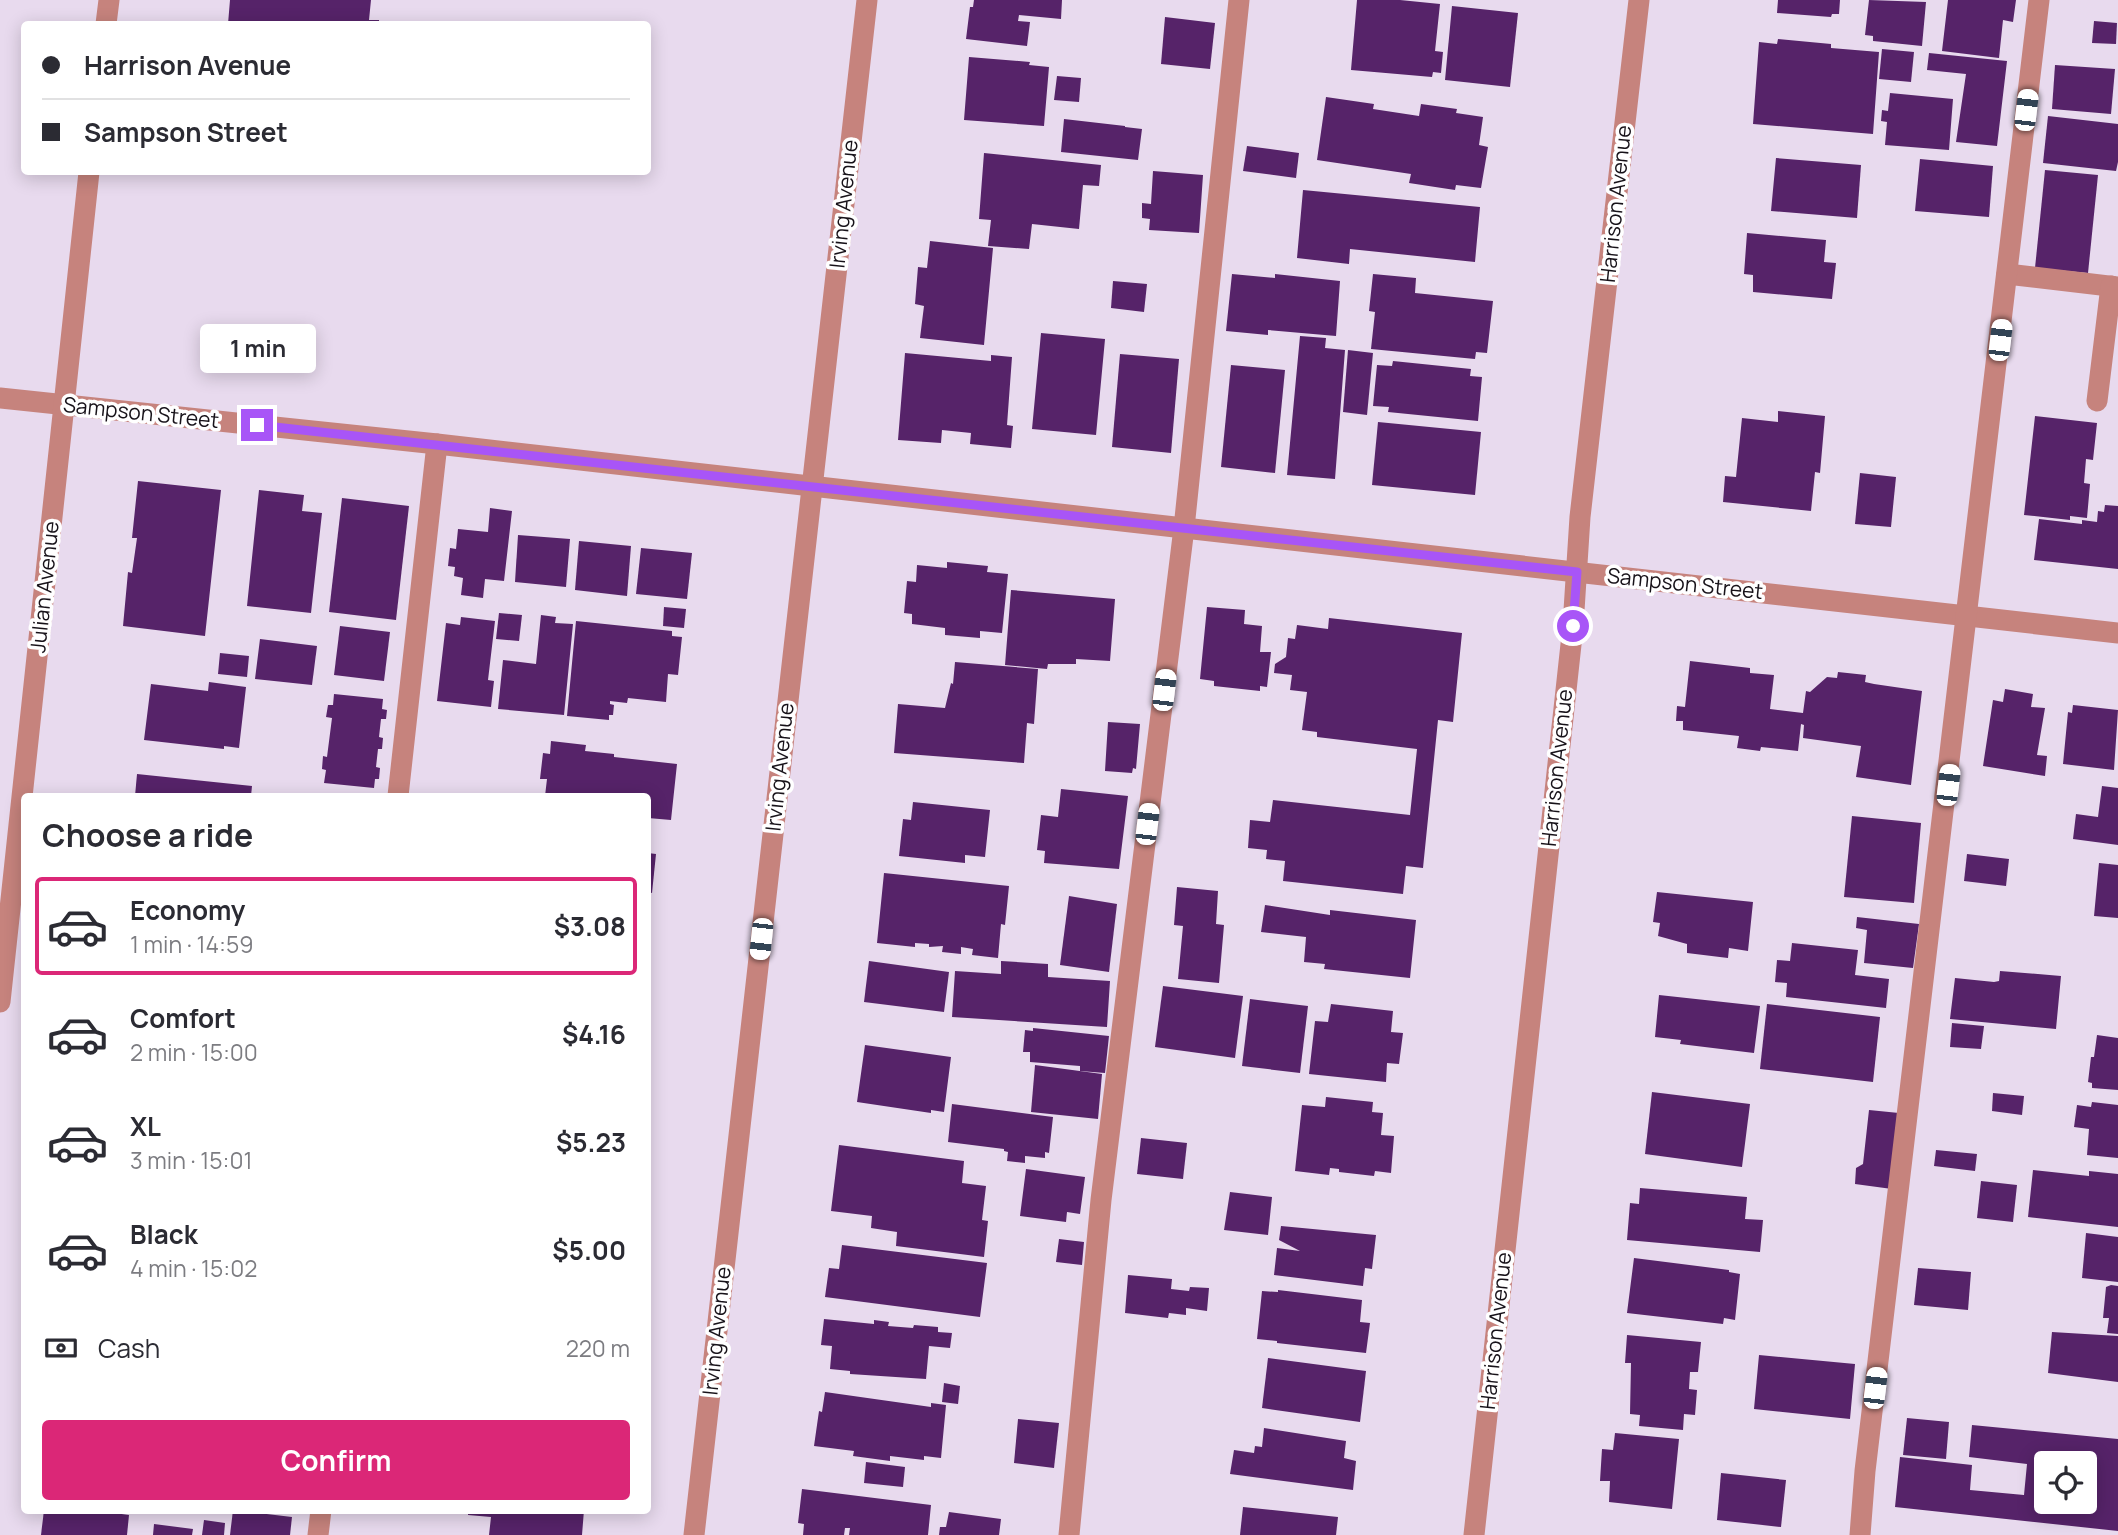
<!DOCTYPE html>
<html lang="en">
<head>
<meta charset="utf-8">
<style>
	body { margin:0; font-family:Manrope,sans-serif; background:#f2f2f3; color:#2b2b33; height:100vh; display:flex; flex-direction:column; font-size:26px; white-space:nowrap }
	* { box-sizing:border-box; margin:0 }
	p { font-size:23px; color:#7c7c81 }
	.icon { flex:none; width:38px; height:38px; fill:none; stroke:currentColor; stroke-width:2; stroke-linecap:round; stroke-linejoin:round }
	.map { position:relative; flex:1; overflow:hidden }
	.details { position:absolute; left:21px; top:793px; width:630px; height:721px; display:flex; flex-direction:column; background:#fff; border-radius:7px; box-shadow:0 4px 18px #0003 }
	.details>* { flex:none }
	.guide { position:absolute; left:21px; top:21px; width:630px; height:154px; border-radius:7px; box-shadow:0 4px 18px #0003; display:grid; align-content:center; height:154px; padding:0 21px; background:#fff }
	.tools { position:absolute; left:2034px; top:1451px; display:grid; gap:14px }
	.tools a { display:grid; place-items:center; width:63px; height:63px; border-radius:7px; background:#fff; box-shadow:0 4px 18px #0003; font-size:35px }
	.end { position:absolute; width:32px; height:32px; margin:-16px; border:9px solid #a855f7; background:#fff; box-shadow:0 0 0 4px #fff }
	.from { border-radius:50% }
	.bubble { position:absolute; height:49px; border-radius:7px; background:#fff; box-shadow:0 4px 18px #0003; font-size:23px; font-weight:700; line-height:49px; text-align:center }
	.car { position:absolute; width:21px; height:42px; margin:-21px -10px; border-radius:9px; box-shadow:0 0 5px 2px #0007; background:linear-gradient(#fff 24%,#345 0 40%,#fff 0 76%,#345 0 86%,#fff 0) }
	.guide b { display:flex; align-items:center; gap:24px; height:66px; font-size:26px }
	.guide b+b { border-top:2px solid #e1e1e2 }
	.guide i { width:18px; height:18px; background:#2b2b33 }
	ul { padding:0; list-style:none }
	li { display:flex; align-items:center; gap:21px; height:98px; margin:0 14px 10px; padding:0 7px; border:4px solid transparent; border-radius:7px }
	li div { flex:1 }
	li b { display:block; font-size:26px }
	li em { font-style:normal; font-weight:700 }
	li.active { border-color:#db2777 }
	li>.icon { width:63px; height:63px; stroke-width:1.5 }
	h2 { padding:0 21px; font-size:32px; line-height:84px }
	.pay { display:flex; align-items:center; gap:18px; height:77px; padding:0 21px; font-size:26px }
	.pay p { margin-inline-start:auto }
	.primary-button { display:flex; gap:14px; margin-top:auto; padding:14px 21px }
	.primary-button a { flex:1; height:80px; border-radius:7px; background:#db2777; color:#fff; font-size:28px; font-weight:700; line-height:80px; text-align:center }
	.map>svg:first-child { display:block }
</style>
</head>
<body>
<div class="map">
<svg width="2118" height="1535" viewBox="0 0 2118 1535">
	<rect width="100%" height="100%" fill="#e8daee"/>
	<g fill="#562369" fill-rule="evenodd">
		<path d="M230 0H371L369 20H379V24H228Z"/>
		<path d="M974 0H1062L1061 19 1019 15 1018 21 1030 22 1027 46 966 39 970 7H973Z"/>
		<path d="M1357 0H1400L1440 4 1435 51 1443 52 1441 73 1433 72 1432 77 1351 70Z"/>
		<path d="M1778 0H1840L1839 14H1832L1831 17 1777 13Z"/>
		<path d="M1869 0 1926 2 1922 46 1873 41V36L1865 35Z"/>
		<path d="M1948 0H2016L2013 22 2003 20 1999 58 1942 51Z"/>
		<path d="M1452 6 1518 13 1510 87 1445 80Z"/>
		<path d="M1165 17 1215 23 1210 69 1161 64Z"/>
		<path d="M2094 21 2117 23 2116 44 2092 43Z"/>
		<path d="M1778 39 1831 44V48L1879 52 1873 134 1753 124 1759 42 1777 44Z"/>
		<path d="M1882 49 1914 52 1911 82 1879 79Z"/>
		<path d="M1929 53 2007 61 1997 146 1956 142 1966 74 1927 70Z"/>
		<path d="M969 57 1030 62 1029 65 1049 67 1044 126 964 120Z"/>
		<path d="M2055 65 2115 69 2111 114 2052 109Z"/>
		<path d="M1057 76 1081 78 1079 102 1054 100Z"/>
		<path d="M1890 93 1953 99 1949 150 1885 145 1887 122 1881 121 1882 110 1888 111Z"/>
		<path d="M1326 97 1374 104 1373 109 1419 116 1421 104 1457 109 1456 113 1483 117 1479 145 1488 147 1481 188 1456 185 1455 190 1409 183 1411 174 1317 160Z"/>
		<path d="M2048 116 2118 124V162L2116 171 2043 163Z"/>
		<path d="M1064 119 1125 126V127L1142 129 1138 160 1061 152Z"/>
		<path d="M1247 146 1299 153 1296 178 1243 171Z"/>
		<path d="M984 153 1101 165 1099 186 1083 185 1079 229 1032 224 1029 249 988 246 991 220 979 219Z"/>
		<path d="M1776 158 1861 165 1857 218 1771 211Z"/>
		<path d="M1920 159 1993 166 1989 217 1915 211Z"/>
		<path d="M2045 170 2098 175 2088 273 2035 268Z"/>
		<path d="M1153 171 1203 175 1199 233 1149 230 1150 219 1142 218V203L1151 204Z"/>
		<path d="M1303 190 1480 207 1475 262 1350 249 1349 264 1297 258Z"/>
		<path d="M1747 233 1826 240 1824 262 1836 263 1832 299 1753 292V275L1744 274Z"/>
		<path d="M930 241 993 248 984 345 920 338 924 306 915 304 918 267 927 268Z"/>
		<path d="M1232 274 1275 278V274L1340 281 1336 336 1268 330V335L1226 331Z"/>
		<path d="M1373 274 1416 278 1415 293 1493 301 1487 353 1476 352 1475 359 1371 349 1375 312 1369 311Z"/>
		<path d="M1113 281 1147 284 1144 312 1111 308Z"/>
		<path d="M1041 333 1105 339 1096 435 1032 429Z"/>
		<path d="M1300 336 1326 338 1325 348 1345 350 1335 479 1287 475Z"/>
		<path d="M1348 350 1373 353 1367 415 1343 412Z"/>
		<path d="M905 353 991 361V355L1012 357 1007 425 1013 426 1011 448 970 444 971 433 942 430 941 443 898 440Z"/>
		<path d="M1120 354 1179 359 1171 453 1112 447Z"/>
		<path d="M1393 361 1471 369 1470 376 1482 377 1478 421 1388 412 1389 407 1373 406 1377 365 1392 366Z"/>
		<path d="M1231 365 1285 370 1275 473 1221 467Z"/>
		<path d="M1778 411 1825 416 1820 473 1815 472 1811 511 1723 502 1725 476 1736 477 1742 418 1778 422Z"/>
		<path d="M2035 416 2097 423 2093 460 2086 459 2084 483 2090 484 2087 518 2070 516V520L2024 515Z"/>
		<path d="M1378 422 1481 432 1475 495 1372 485Z"/>
		<path d="M1860 473 1896 477 1891 527 1855 524Z"/>
		<path d="M138 481 221 490 205 636 123 626 128 572 132 573 137 538H132Z"/>
		<path d="M259 490 304 495 302 511 322 513 311 613 247 606Z"/>
		<path d="M342 498 409 506 396 620 329 612Z"/>
		<path d="M2105 505 2118 506V569L2034 560 2039 519 2082 524V520L2097 522 2098 511 2104 512Z"/>
		<path d="M490 508 512 511 504 581 485 579 483 598 461 595 463 578 454 576 455 567 448 566 450 548 456 549 458 529 488 532Z"/>
		<path d="M518 535 570 539 566 587 515 582Z"/>
		<path d="M579 541 631 546 627 596 575 590Z"/>
		<path d="M641 548 692 553 687 599 636 594Z"/>
		<path d="M947 562 988 566 987 572 1008 574 1002 633 980 631V638L945 635V628L912 624V614L904 613 907 581 916 582 917 565 947 568Z"/>
		<path d="M1011 590 1115 599 1110 661 1076 659V664H1048L1047 669 1005 665Z"/>
		<path d="M664 607 686 609 684 628 663 626Z"/>
		<path d="M1207 607 1245 610 1244 624 1262 626 1260 652H1271L1267 687 1260 686V691L1214 686V681L1200 679Z"/>
		<path d="M499 613 522 615 519 641 496 639Z"/>
		<path d="M541 615 556 617 555 623 573 624 564 715 498 709 503 660 536 664Z"/>
		<path d="M461 617 495 621 488 680 494 681 491 707 437 701 446 623 460 625Z"/>
		<path d="M1329 618 1462 633 1453 722 1438 720 1423 868 1406 866 1403 894 1283 881 1285 861 1266 859 1267 850 1248 848 1250 820 1270 822 1273 800 1410 815 1417 749 1317 737V732L1302 730 1307 692 1290 690 1292 675 1274 673 1275 664 1286 657 1288 638 1295 639 1297 625 1328 629Z"/>
		<path d="M576 621 672 631V636L682 637 678 675 668 674 666 702 628 698 627 703 610 701V704L614 705 613 715H609V720L567 716Z"/>
		<path d="M340 626 390 632 384 681 334 675Z"/>
		<path d="M260 639 317 646 312 685 255 679Z"/>
		<path d="M220 653 249 656 247 677 218 674Z"/>
		<path d="M1690 661 1750 668V673L1774 675 1770 709 1803 713 1806 691 1810 692 1827 677 1837 678 1838 672 1866 675 1865 682 1874 684 1922 691 1911 785 1856 777 1861 746 1803 738 1804 725 1801 724 1798 751 1761 747 1760 751 1737 748 1739 736 1683 730V721H1676L1677 706 1685 707Z"/>
		<path d="M955 662 1038 669 1034 724 1027 723 1024 763 894 753 898 704 945 708 951 683 953 684Z"/>
		<path d="M209 682 246 687 239 748 224 746V749L144 740 151 684 208 691Z"/>
		<path d="M2005 689 2033 694 2031 707 2045 708 2037 755 2047 756 2045 776 1983 766 1993 700 2003 702Z"/>
		<path d="M334 694 383 699 382 709 387 710 386 719H381L379 737 383 738 382 749H378L376 767 380 768 379 779H375L374 788 324 783 326 770 322 769 323 756 327 757 332 718 326 717 328 705H333Z"/>
		<path d="M2073 705 2118 710 2114 770 2063 764 2068 712 2072 713Z"/>
		<path d="M1108 722 1140 724 1136 769 1133 768 1132 773 1105 771Z"/>
		<path d="M551 741 586 745 585 751 614 754V757L677 764 671 820 648 818V796H545L547 779H540L543 753 550 754Z"/>
		<path d="M137 774 252 786 251 796H135Z"/>
		<path d="M2102 786 2118 788V845L2073 839 2076 814 2098 817Z"/>
		<path d="M1061 789 1128 796 1119 869 1044 863 1045 851 1037 850 1041 815 1058 817Z"/>
		<path d="M913 802 990 810 985 857 965 855V863L899 856 903 819 911 820Z"/>
		<path d="M1852 816 1921 823 1914 903 1844 897Z"/>
		<path d="M648 853 656 854 652 893 648 892Z"/>
		<path d="M1967 854 2009 859 2006 886 1964 881Z"/>
		<path d="M2099 863 2118 865V918L2094 916Z"/>
		<path d="M884 873 1009 886 1005 925 1001 924 998 958 972 955 973 949 961 947V954L942 952 943 946 929 947V944L915 943V947L877 943Z"/>
		<path d="M1177 887 1218 891 1216 924 1224 925 1219 983 1178 979 1183 926 1174 925Z"/>
		<path d="M1657 892 1753 902 1748 951 1729 948 1728 958 1687 953V944L1658 936 1660 923 1653 922Z"/>
		<path d="M1069 896 1117 904 1109 972 1060 965Z"/>
		<path d="M1265 905 1330 915V910L1416 920 1410 978 1324 969 1325 964 1304 962 1306 937 1261 932Z"/>
		<path d="M1857 917 1919 924 1913 968 1864 963 1867 930 1856 928Z"/>
		<path d="M1792 943 1858 950 1855 975 1889 979 1886 1008 1786 997 1787 983 1775 982 1777 960 1790 961Z"/>
		<path d="M869 961 949 972 944 1012 864 1002Z"/>
		<path d="M1001 961 1048 964V977L1110 981 1107 1027 952 1017 955 971 1001 974Z"/>
		<path d="M2000 971 2061 976 2056 1029 1950 1019 1955 978 1994 982 1999 981Z"/>
		<path d="M1163 986 1243 996 1235 1058 1155 1047Z"/>
		<path d="M1659 995 1760 1006 1754 1053 1680 1044 1681 1040 1655 1037Z"/>
		<path d="M1250 999 1308 1006 1300 1073 1242 1066Z"/>
		<path d="M1331 1004 1393 1011 1391 1032 1403 1033 1399 1064 1387 1063 1386 1082 1309 1074 1315 1021 1328 1022Z"/>
		<path d="M1767 1004 1880 1017 1873 1082 1760 1069Z"/>
		<path d="M1952 1023 1984 1026 1981 1049 1950 1047Z"/>
		<path d="M1033 1028 1109 1036 1105 1073 1080 1071V1066L1030 1062V1052H1023L1025 1030 1033 1031Z"/>
		<path d="M2097 1035 2118 1038V1090L2092 1088V1083L2088 1082 2091 1057H2094Z"/>
		<path d="M865 1045 951 1057 944 1112 931 1110V1113L857 1102Z"/>
		<path d="M1035 1065 1102 1074 1098 1119 1031 1112Z"/>
		<path d="M1652 1092 1750 1104 1742 1167 1645 1154Z"/>
		<path d="M1993 1093 2024 1096 2022 1115 1992 1111Z"/>
		<path d="M1326 1097 1373 1102 1372 1112 1383 1113 1381 1135 1394 1136 1391 1173 1375 1171 1374 1176 1339 1172V1169L1330 1168 1329 1175 1295 1171 1302 1105 1325 1107Z"/>
		<path d="M2092 1102 2118 1105V1158L2087 1155 2089 1129 2074 1127 2077 1105 2091 1107Z"/>
		<path d="M952 1104 1053 1117 1049 1153 1045 1152V1158L1025 1156V1163L1007 1161 1008 1152 1004 1151V1149L948 1142Z"/>
		<path d="M1869 1110 1899 1113 1892 1189 1855 1184 1856 1168 1863 1164Z"/>
		<path d="M1141 1138 1187 1143 1183 1179 1137 1174Z"/>
		<path d="M839 1145 964 1161 962 1183 986 1186 982 1220 988 1221 984 1257 896 1246 897 1232 871 1228 872 1216 831 1211Z"/>
		<path d="M1936 1150 1977 1154 1975 1171 1934 1166Z"/>
		<path d="M1026 1169 1085 1177 1080 1214 1067 1212 1066 1222 1020 1216Z"/>
		<path d="M2033 1170 2089 1176V1171L2118 1174V1227L2028 1217Z"/>
		<path d="M1981 1181 2017 1185 2013 1222 1977 1218Z"/>
		<path d="M1640 1188 1747 1197 1745 1219 1763 1220 1760 1252 1627 1240 1630 1203 1639 1204Z"/>
		<path d="M1230 1192 1272 1197 1268 1235 1224 1230Z"/>
		<path d="M1281 1226 1376 1235 1372 1269 1365 1268 1363 1286 1274 1275 1277 1248 1300 1251 1279 1240Z"/>
		<path d="M2086 1233 2118 1237V1282L2082 1278Z"/>
		<path d="M1059 1239 1084 1242 1082 1265 1056 1262Z"/>
		<path d="M842 1245 987 1263 980 1317 825 1297 829 1268 839 1269Z"/>
		<path d="M1634 1258 1729 1270V1272L1740 1274 1735 1320 1724 1318 1723 1324 1627 1313Z"/>
		<path d="M1918 1268 1971 1272 1968 1310 1914 1305Z"/>
		<path d="M1128 1275 1172 1279 1171 1289 1189 1291 1190 1287 1209 1288 1207 1311 1186 1308V1315L1169 1313 1168 1318 1125 1313Z"/>
		<path d="M2111 1285 2118 1286V1334L2107 1333 2109 1318H2103L2106 1287Z"/>
		<path d="M1278 1290 1362 1300 1360 1322 1370 1323 1366 1353 1277 1343V1341L1257 1339 1262 1291 1278 1292Z"/>
		<path d="M824 1319 874 1324V1320L889 1322 888 1326 913 1328 914 1325 938 1327V1332L952 1333 950 1348 929 1346 926 1379 850 1374V1371L830 1369 832 1346 821 1345Z"/>
		<path d="M2052 1332 2118 1336V1382L2048 1373Z"/>
		<path d="M1627 1335 1701 1342 1698 1372H1690L1689 1389 1697 1390 1695 1415 1684 1414 1683 1430 1639 1426 1640 1415 1630 1414 1631 1363H1625Z"/>
		<path d="M1759 1355 1855 1364 1850 1419 1754 1409Z"/>
		<path d="M1268 1358 1366 1371 1360 1422 1262 1408Z"/>
		<path d="M944 1383 960 1386 958 1404 942 1402Z"/>
		<path d="M825 1392 931 1407V1403L946 1405 941 1458 924 1456V1460L890 1456V1461L853 1456 854 1451 814 1446 819 1411 822 1412Z"/>
		<path d="M1907 1418 1949 1422 1946 1459 1903 1455Z"/>
		<path d="M1018 1419 1059 1423 1054 1468 1014 1463Z"/>
		<path d="M1972 1425 2118 1439V1531L1895 1507 1900 1457 1972 1465 1970 1490 2024 1495 2027 1464 1969 1457ZM2046 1463H2084V1502H2046Z"/>
		<path d="M1264 1428 1346 1441 1344 1458 1356 1461 1353 1490 1230 1474 1234 1450 1254 1453 1255 1446 1262 1447Z"/>
		<path d="M1615 1433 1679 1439 1672 1509 1609 1502 1610 1481H1600L1602 1449 1613 1450Z"/>
		<path d="M866 1462 905 1467 903 1487 864 1483Z"/>
		<path d="M1721 1473 1786 1480 1781 1527 1717 1520Z"/>
		<path d="M802 1489 931 1505 928 1535H849L850 1528H845L844 1535H803L804 1524 798 1523Z"/>
		<path d="M1243 1507 1338 1517 1336 1535H1240Z"/>
		<path d="M44 1510H92L129 1515 127 1535H41Z"/>
		<path d="M233 1510 292 1517 290 1535H230Z"/>
		<path d="M468 1510H584L582 1535H489L491 1517 468 1515Z"/>
		<path d="M949 1512 1001 1519 999 1535H939L940 1527H946Z"/>
		<path d="M204 1520 225 1523 224 1535H202Z"/>
		<path d="M154 1524 193 1529 192 1535H153Z"/>
	</g>
	<g fill="none" stroke-linecap="round" stroke-linejoin="round">
		<g stroke="#c6837d" stroke-width="21">
			<path d="M106 24 109 0"/>
			<path d="M2007 274 2118 287"/>
			<path d="M0 398 437 444 2118 633"/>
			<path d="M2097 401 2111 286"/>
			<path d="M398 796 437 444"/>
			<path d="M0 1002 89 172"/>
			<path d="M318 1535 321 1510"/>
			<path d="M694 1535 867 0"/>
			<path d="M1069 1535 1101 1200 1184 528 1239 0"/>
			<path d="M1474 1535 1573 626 1580 517 1639 0"/>
			<path d="M1860 1535 1865 1471 2039 0"/>
		</g>
	</g>
	<g fill="none" stroke-linecap="round" stroke-linejoin="round">
		<path stroke="#a855f7" stroke-width="9" d="M257 425 1577 572 1573 626"/>
	</g>
	<g text-anchor="middle" stroke-width="7" stroke-linejoin="round" paint-order="stroke">
		<g font-size="21" fill="#171219" stroke="#fff">
			<text transform="translate(844 204) rotate(-84)" y="7">Irving Avenue</text>
			<text transform="translate(1616 204) rotate(-84)" y="7">Harrison Avenue</text>
			<text transform="translate(141 413) rotate(6)" y="7">Sampson Street</text>
			<text transform="translate(1685 584) rotate(6)" y="7">Sampson Street</text>
			<text transform="translate(45 587) rotate(-84)" y="7">Julian Avenue</text>
			<text transform="translate(780 767) rotate(-84)" y="7">Irving Avenue</text>
			<text transform="translate(1557 768) rotate(-84)" y="7">Harrison Avenue</text>
			<text transform="translate(717 1331) rotate(-84)" y="7">Irving Avenue</text>
			<text transform="translate(1496 1331) rotate(-84)" y="7">Harrison Avenue</text>
		</g>
	</g>
</svg>
<div class="tools">
<a><svg class="icon" aria-label="locate" viewBox="0 0 24 24"><circle cx="12" cy="12" r="6"/><path d="M12 2v4M12 18v4M2 12h4M18 12h4"/></svg></a>
</div>
<i class="end from" style="left:1573px;top:626px"></i>
<i class="end" style="left:257px;top:425px"></i>
<div class="bubble" style="left:200px;top:324px;width:116px">1 min</div>
<i class="car" style="left:2026px;top:110px;rotate:7deg"></i>
<i class="car" style="left:2000px;top:340px;rotate:7deg"></i>
<i class="car" style="left:1164px;top:690px;rotate:7deg"></i>
<i class="car" style="left:1948px;top:785px;rotate:7deg"></i>
<i class="car" style="left:1147px;top:824px;rotate:7deg"></i>
<i class="car" style="left:761px;top:939px;rotate:186deg"></i>
<i class="car" style="left:1875px;top:1388px;rotate:7deg"></i>
<div class="guide">
<b><i class="from"></i>Harrison Avenue</b>
<b><i></i>Sampson Street</b>
</div>
<section class="details">
<h2>Choose a ride</h2>
<ul>
<li class="active"><svg class="icon" aria-label="car" viewBox="0 0 24 24"><path d="M5 17H2v-5l4-1 3-4h7l3 4 3 1v5h-3M9 17h6M6 11h13"/><circle cx="7" cy="17" r="2"/><circle cx="17" cy="17" r="2"/></svg><div><b>Economy</b><p>1 min · 14:59</p></div><em>$3.08</em></li>
<li><svg class="icon" aria-label="car" viewBox="0 0 24 24"><path d="M5 17H2v-5l4-1 3-4h7l3 4 3 1v5h-3M9 17h6M6 11h13"/><circle cx="7" cy="17" r="2"/><circle cx="17" cy="17" r="2"/></svg><div><b>Comfort</b><p>2 min · 15:00</p></div><em>$4.16</em></li>
<li><svg class="icon" aria-label="car" viewBox="0 0 24 24"><path d="M5 17H2v-5l4-1 3-4h7l3 4 3 1v5h-3M9 17h6M6 11h13"/><circle cx="7" cy="17" r="2"/><circle cx="17" cy="17" r="2"/></svg><div><b>XL</b><p>3 min · 15:01</p></div><em>$5.23</em></li>
<li><svg class="icon" aria-label="car" viewBox="0 0 24 24"><path d="M5 17H2v-5l4-1 3-4h7l3 4 3 1v5h-3M9 17h6M6 11h13"/><circle cx="7" cy="17" r="2"/><circle cx="17" cy="17" r="2"/></svg><div><b>Black</b><p>4 min · 15:02</p></div><em>$5.00</em></li>
</ul>
<div class="pay"><svg class="icon" aria-label="cash" viewBox="0 0 24 24"><path d="M3 7h18v10H3z"/><circle cx="12" cy="12" r="2"/></svg>Cash<p>220 m</p></div>
<div class="primary-button"><a>Confirm</a></div>
</section>
</div>
</body>
</html>
